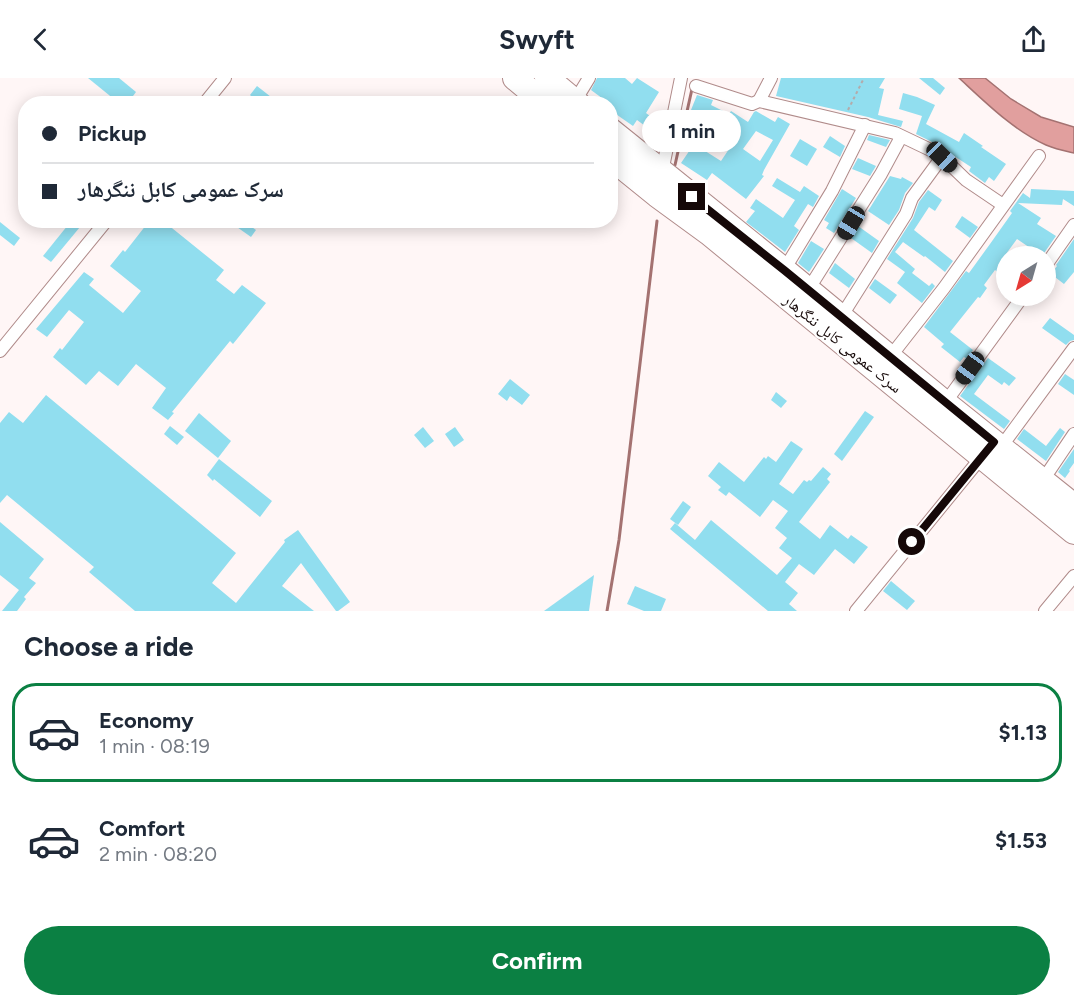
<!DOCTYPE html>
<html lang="en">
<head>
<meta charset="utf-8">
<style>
	body { margin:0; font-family:Figtree,"Noto Naskh Arabic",sans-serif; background:#f6f6f7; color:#1f2937; height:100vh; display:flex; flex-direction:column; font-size:22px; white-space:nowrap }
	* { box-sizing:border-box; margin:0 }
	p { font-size:20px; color:#747a83 }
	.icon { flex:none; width:33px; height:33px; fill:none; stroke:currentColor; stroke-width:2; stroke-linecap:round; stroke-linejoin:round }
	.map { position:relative; height:533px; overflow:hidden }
	.side { display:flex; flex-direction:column; background:#fff; flex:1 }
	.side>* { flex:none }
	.banner { position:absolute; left:18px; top:18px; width:600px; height:132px; border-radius:24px; box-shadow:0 3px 15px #0003; display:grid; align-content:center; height:132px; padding:0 24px; background:#fff }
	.needle { width:39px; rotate:217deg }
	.controls { position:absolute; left:996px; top:168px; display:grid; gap:12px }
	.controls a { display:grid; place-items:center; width:60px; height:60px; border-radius:50%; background:#fff; box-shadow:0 3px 15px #0003; font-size:30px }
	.end { position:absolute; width:27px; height:27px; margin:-14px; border:8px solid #150808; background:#fff; box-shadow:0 0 0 3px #fff }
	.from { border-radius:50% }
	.bubble { position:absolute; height:42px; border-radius:21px; background:#fff; box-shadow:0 3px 15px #0003; font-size:20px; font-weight:700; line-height:42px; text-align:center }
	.car { position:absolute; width:18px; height:36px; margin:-18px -9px; border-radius:8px; box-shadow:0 0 4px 2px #0007; background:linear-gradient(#222 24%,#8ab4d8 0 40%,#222 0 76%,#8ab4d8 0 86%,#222 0) }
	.banner b { display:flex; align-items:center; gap:21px; height:57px; font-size:22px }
	.banner b+b { border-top:2px solid #e0e1e3 }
	.banner i { width:15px; height:15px; background:#1f2937 }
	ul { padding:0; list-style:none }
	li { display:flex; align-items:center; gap:18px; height:99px; margin:0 12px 9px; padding:0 12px; border:3px solid transparent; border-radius:24px }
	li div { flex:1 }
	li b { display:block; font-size:22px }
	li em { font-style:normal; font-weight:700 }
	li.active { border-color:#0b8043 }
	li>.icon { width:54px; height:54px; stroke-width:1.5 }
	h2 { padding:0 24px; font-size:27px; line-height:72px }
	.button { display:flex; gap:12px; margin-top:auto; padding:12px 24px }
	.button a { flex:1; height:69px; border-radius:36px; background:#0b8043; color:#fff; font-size:24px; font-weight:700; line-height:69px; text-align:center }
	header { display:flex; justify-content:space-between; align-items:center; height:78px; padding:0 24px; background:#fff; font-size:27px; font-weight:700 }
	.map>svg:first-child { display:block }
</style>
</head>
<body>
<header><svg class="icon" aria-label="back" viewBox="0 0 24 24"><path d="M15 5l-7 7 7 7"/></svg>Swyft<svg class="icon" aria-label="share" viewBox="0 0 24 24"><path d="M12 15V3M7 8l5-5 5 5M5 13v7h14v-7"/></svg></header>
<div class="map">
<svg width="1074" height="533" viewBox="0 0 1074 533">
	<rect width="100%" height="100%" fill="#fff6f6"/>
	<path fill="#e19f9e" stroke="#a47271" stroke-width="1.5" d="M959 0H985L1011 21 1041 39 1074 49V75C1065 73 1055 71 1046 67 1013 52 985 24 959 0Z"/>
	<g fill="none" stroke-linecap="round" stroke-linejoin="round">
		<g stroke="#a47271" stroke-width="3">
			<path d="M675 87 692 11"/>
			<path d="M607 533 619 462 657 143"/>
		</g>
	</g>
	<g fill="#91deef" fill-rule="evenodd">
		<path d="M88 0H119L136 14 127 26H120Z"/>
		<path d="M597 0H625L632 6 637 0 659 14 646 35 662 47 656 56 637 42 633 48 610 32V26L591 12Z"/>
		<path d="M781 0H885L879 10 884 11 878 37 903 43 901 49 868 39 776 18Z"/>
		<path d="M919 0H933L945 10 940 17Z"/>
		<path d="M257 8 280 26H247L252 19 250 17Z"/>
		<path d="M903 15 917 19 935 27 926 46 959 64 964 55 983 68 981 69 1006 86 994 103 989 99 985 105 969 93 971 89 951 76 944 70 916 56 922 38 899 31Z"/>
		<path d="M697 17 713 22 711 27 729 36 731 33 748 44 754 34 756 33 775 44 778 39 790 46 764 92 762 97 764 98 746 121 712 95 707 102 681 85 694 66 721 83 737 59 720 47 719 49 705 43 700 55 686 50 691 37H689ZM756 53 773 62 760 83 743 71Z"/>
		<path d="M869 57 890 62 886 69 867 62Z"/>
		<path d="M830 58 845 68 840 79 823 69Z"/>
		<path d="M800 61 817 71 807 88 790 78Z"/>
		<path d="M858 80 876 88 870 98 852 91Z"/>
		<path d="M890 98 901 101 902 99 913 105 905 115 899 132 889 147 868 133Z"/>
		<path d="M777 100 800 114 804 108 819 118 813 129 808 126 794 148 799 152 785 174 746 144 755 133 750 130 756 121 783 140 795 122 772 108Z"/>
		<path d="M842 111 856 120 834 155 826 150 829 145 824 142Z"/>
		<path d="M1031 111 1074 113V128L1063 121 1062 127 1018 125 1041 140 1037 146 1056 158 1042 178 1017 161 1006 176V201L995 192 984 207 987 210 980 220 978 219 950 254 973 272 967 281 964 279 960 284 941 269 944 266 924 249 966 193 969 195 990 166 1012 135 1010 133 1023 115 1030 120Z"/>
		<path d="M928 112 942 122 935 133 929 129 914 152 953 183 945 194 925 178 924 179 903 164 895 174 915 191 912 195 929 208 932 205 935 208 922 225 897 205 905 194 887 181 913 140 919 124Z"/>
		<path d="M962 138 978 149 970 160 955 149Z"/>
		<path d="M72 142 80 149 51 184 43 178Z"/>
		<path d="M150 142H162L224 192 216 202 234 216 242 207 266 225 233 266 230 263 172 334 174 335 168 342 152 330 166 310 136 286 118 308 99 293 86 307 53 279 60 270 62 272 84 244 69 232 47 259 36 251 84 194 94 201 89 207 123 235 141 213 110 188 123 172 125 174Z"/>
		<path d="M227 142H242L256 152 251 159Z"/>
		<path d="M0 144 20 160 14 168 0 157Z"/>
		<path d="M858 148 879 163 872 175 851 160Z"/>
		<path d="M1074 161V194L1064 206 1051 196 1057 188 1056 187Z"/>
		<path d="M811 163 824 171 809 194 798 185Z"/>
		<path d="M835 185 855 201 849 210 829 195Z"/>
		<path d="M875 201 897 217 890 226 869 210Z"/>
		<path d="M1050 240 1074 257V262L1070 263 1066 267 1042 250Z"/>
		<path d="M988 280 1016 300 1009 308 1004 304 1002 307 988 297 974 316 1010 343 1004 351 960 318Z"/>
		<path d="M1065 296 1074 302V317L1058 306Z"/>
		<path d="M510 301 530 317 522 327 510 318 507 323 498 316Z"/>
		<path d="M776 314 787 323 781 330 771 322Z"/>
		<path d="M46 317 236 475 212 505 236 525 285 464 284 462 298 452 350 524 338 533H336L301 485 282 508 314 533H135L89 494 94 489 7 417 0 425V345L9 334 23 345Z"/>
		<path d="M865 333 874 339 842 383 834 376Z"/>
		<path d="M199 335 231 363 218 380 185 353Z"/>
		<path d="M170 348 184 359 177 367 164 356Z"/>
		<path d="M423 349 434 363 425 370 414 357Z"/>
		<path d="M455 349 464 362 454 369 445 356Z"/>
		<path d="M1060 350 1065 354 1046 383 1017 361 1024 351 1046 368Z"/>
		<path d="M791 363 803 371 779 406 793 416 804 402 807 404 809 402 811 403 823 389 831 396 827 401 830 404 799 444 820 461 830 447 848 461 851 457 868 469 854 486 835 471 814 497 799 486 785 504 798 515 789 526 797 533H768L670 451 675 445 695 462 711 442 777 497 792 480 779 470 787 460 775 450 788 433 773 422 760 439 729 414 726 418 718 412 721 409 708 398 719 384 744 404 764 379 766 381 768 378 776 384Z"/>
		<path d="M1074 371V385L1069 392 1070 393 1065 400 1058 394Z"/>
		<path d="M219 381 272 423 260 439 214 401 213 403 207 397Z"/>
		<path d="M683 423 691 429 678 447 670 441Z"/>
		<path d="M0 444 44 481 29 500 36 505 24 519 26 521 17 533H2L19 512 0 497Z"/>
		<path d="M594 497 589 533H544Z"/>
		<path d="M891 503 915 523 907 532 883 513Z"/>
		<path d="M635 508 666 521 661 533H644L627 526Z"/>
	</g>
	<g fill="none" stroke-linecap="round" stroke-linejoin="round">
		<defs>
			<g id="street">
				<path d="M696 8 752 26 759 23 895 55 939 76 966 102 1003 127"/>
				<path d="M575 23 589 0"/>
				<path d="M759 23 771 0"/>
				<path d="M204 26 225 0"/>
				<path d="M662 94 681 0"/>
				<path d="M1046 187 1074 147"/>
				<path d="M784 192 832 113 865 47"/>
				<path d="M808 212 881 96 901 59"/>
				<path d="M841 239 906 136 912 120 942 79"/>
				<path d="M0 273 107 142"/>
				<path d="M890 279 944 210 1039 78"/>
				<path d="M945 325 1023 218"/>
				<path d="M1001 369 1074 270"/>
				<path d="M1043 402 1074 356"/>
				<path d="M856 533 984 376"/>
				<path d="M1045 533 1074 498"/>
			</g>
			<g id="highway">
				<path d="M515 0 546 26"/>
				<path d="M547 0 578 26"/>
				<path d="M610 52 784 192 945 325 1074 428"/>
				<path d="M610 79 657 117 709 155 1074 454"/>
			</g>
		</defs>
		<use href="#street" stroke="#b08b8a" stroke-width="14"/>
		<use href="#highway" stroke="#b08b8a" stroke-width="26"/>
		<path stroke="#b4aaaa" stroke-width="2" stroke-dasharray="3 3" stroke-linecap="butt" d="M848 32 864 0"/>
		<use href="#street" stroke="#fff" stroke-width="12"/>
		<use href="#highway" stroke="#fff" stroke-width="24"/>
	</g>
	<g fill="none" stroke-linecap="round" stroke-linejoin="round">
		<path stroke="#150808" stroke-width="8" d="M692 119 784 192 994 364 912 464"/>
	</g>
	<g text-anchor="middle" stroke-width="4.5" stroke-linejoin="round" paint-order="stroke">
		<g font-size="16" fill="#150808" stroke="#fff">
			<text transform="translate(843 265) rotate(39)" y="6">سرک عمومی کابل ننگرهار</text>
		</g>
	</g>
</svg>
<div class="controls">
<a><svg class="needle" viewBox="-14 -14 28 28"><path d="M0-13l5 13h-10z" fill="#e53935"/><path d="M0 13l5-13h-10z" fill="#747a83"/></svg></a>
</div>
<i class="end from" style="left:912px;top:464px"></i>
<i class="end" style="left:692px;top:119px"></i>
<div class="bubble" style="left:642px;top:32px;width:99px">1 min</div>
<i class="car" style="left:942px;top:79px;rotate:134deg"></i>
<i class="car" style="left:851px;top:145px;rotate:211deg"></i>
<i class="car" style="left:970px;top:290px;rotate:216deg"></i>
<div class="banner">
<b><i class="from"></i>Pickup</b>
<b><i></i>سرک عمومی کابل ننگرهار</b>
</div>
</div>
<section class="side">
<h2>Choose a ride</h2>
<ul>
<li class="active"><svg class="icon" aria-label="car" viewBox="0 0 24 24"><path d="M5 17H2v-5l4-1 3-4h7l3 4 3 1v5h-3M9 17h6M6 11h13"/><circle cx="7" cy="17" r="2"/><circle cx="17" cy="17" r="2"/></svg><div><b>Economy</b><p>1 min · 08:19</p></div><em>$1.13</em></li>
<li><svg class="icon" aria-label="car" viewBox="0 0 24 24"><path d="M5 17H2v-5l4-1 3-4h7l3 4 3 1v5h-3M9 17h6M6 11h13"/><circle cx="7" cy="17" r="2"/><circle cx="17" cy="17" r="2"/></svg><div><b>Comfort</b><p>2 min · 08:20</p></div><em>$1.53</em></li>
</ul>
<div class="button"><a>Confirm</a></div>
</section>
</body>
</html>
